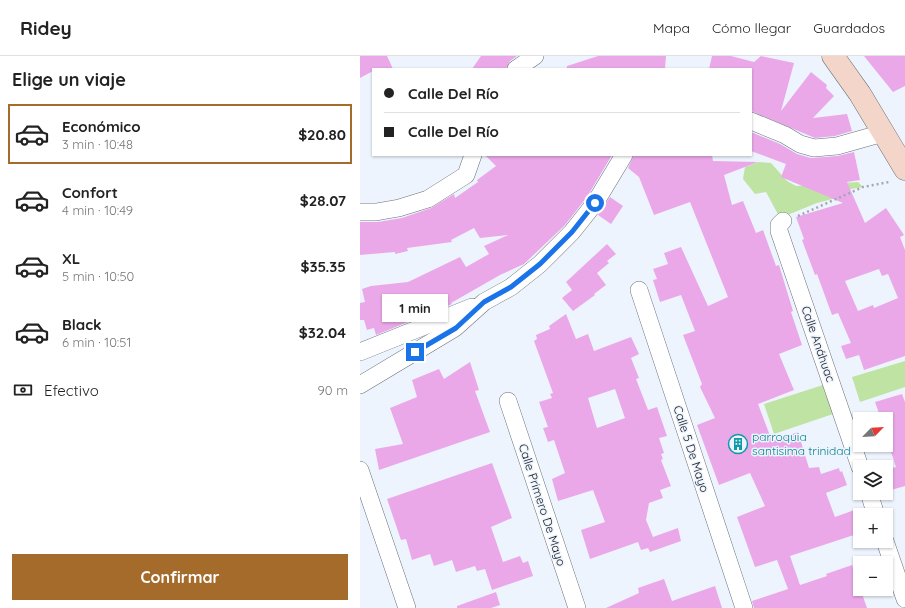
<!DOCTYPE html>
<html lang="es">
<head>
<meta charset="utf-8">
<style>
	body { margin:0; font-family:Quicksand,sans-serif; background:#f2f2f2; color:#222; height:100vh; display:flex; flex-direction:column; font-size:15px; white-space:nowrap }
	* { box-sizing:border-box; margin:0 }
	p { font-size:13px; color:#767676 }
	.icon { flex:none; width:22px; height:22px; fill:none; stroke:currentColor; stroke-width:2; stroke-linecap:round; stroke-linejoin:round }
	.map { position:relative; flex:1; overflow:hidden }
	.side { display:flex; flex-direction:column; background:#fff; width:360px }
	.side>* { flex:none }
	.top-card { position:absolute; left:12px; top:12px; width:380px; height:88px; border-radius:0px; box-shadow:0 1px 3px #0004; display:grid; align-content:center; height:88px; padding:0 12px; background:#fff }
	.needle { width:26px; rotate:66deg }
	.fabs { position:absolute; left:493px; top:356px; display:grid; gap:8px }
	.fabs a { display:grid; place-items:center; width:40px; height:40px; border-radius:0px; background:#fff; box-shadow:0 1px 3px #0004; font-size:20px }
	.end { position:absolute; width:18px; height:18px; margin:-9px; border:5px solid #1a73e8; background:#fff; box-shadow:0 0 0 2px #fff }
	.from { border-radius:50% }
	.bubble { position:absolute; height:28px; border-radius:0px; background:#fff; box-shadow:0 1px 3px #0004; font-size:13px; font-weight:800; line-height:28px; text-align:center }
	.top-card b { display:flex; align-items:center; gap:14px; height:38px; font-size:15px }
	.top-card b+b { border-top:1px solid #e0e0e0 }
	.top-card i { width:10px; height:10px; background:#222 }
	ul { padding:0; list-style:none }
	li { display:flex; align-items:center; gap:12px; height:60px; margin:0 8px 6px; padding:0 4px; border:2px solid transparent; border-radius:0px }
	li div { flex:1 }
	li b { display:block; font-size:15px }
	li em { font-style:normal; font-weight:800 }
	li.active { border-color:#a56b2b }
	li>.icon { width:36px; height:36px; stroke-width:1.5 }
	h2 { padding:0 12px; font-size:18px; line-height:48px }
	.pay { display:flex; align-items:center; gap:10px; height:44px; padding:0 12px; font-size:15px }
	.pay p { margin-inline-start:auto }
	.button { display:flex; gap:8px; margin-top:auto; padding:8px 12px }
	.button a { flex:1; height:46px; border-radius:0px; background:#a56b2b; color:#fff; font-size:16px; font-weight:800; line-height:46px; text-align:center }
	header { display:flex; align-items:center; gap:24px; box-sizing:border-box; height:56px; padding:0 20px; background:#fff; border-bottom:1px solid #e0e0e0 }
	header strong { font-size:19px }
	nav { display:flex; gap:22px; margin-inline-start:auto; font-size:14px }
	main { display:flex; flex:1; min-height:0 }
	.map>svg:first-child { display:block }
</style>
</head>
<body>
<header>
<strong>Ridey</strong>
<nav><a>Mapa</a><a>Cómo llegar</a><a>Guardados</a></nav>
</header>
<main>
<section class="side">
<h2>Elige un viaje</h2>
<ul>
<li class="active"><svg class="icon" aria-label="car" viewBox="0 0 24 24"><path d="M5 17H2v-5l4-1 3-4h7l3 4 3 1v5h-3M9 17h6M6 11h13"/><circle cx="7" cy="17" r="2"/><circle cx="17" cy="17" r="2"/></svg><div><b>Económico</b><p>3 min · 10:48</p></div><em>$20.80</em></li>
<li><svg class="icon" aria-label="car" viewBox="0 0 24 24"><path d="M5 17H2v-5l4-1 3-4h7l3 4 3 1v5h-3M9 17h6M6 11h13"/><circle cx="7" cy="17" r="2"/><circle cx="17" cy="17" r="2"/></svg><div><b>Confort</b><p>4 min · 10:49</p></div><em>$28.07</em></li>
<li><svg class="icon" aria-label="car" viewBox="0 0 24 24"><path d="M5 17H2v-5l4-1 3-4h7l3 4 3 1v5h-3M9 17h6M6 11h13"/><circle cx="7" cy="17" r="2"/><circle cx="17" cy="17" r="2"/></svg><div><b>XL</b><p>5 min · 10:50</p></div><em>$35.35</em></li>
<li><svg class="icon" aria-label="car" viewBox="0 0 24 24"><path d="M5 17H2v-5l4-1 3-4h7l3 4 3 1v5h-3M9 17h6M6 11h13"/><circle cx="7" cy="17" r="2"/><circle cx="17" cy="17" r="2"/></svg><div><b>Black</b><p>6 min · 10:51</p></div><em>$32.04</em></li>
</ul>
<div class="pay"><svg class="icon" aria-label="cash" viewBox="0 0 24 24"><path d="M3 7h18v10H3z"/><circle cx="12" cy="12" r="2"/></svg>Efectivo<p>90 m</p></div>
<div class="button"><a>Confirmar</a></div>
</section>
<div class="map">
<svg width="545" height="552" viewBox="0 0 545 552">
	<rect width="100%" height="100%" fill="#edf4fe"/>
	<g fill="#bfe3a3">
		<path d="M399 106 411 107 427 125 436 130 498 126 503 131 491 133 480 141 457 147 420 162 406 136 395 138 383 123 385 111Z"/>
		<path d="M545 305V331L500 346 492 321Z"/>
		<path d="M463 329 473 358 414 378 404 348Z"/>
	</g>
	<g fill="#eaa8e9" fill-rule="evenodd">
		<path d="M0 0H27L33 13H13V15L0 22Z"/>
		<path d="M121 0H157L150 5 146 13H112Z"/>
		<path d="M238 0H306L305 13H207V10Z"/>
		<path d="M352 0H371L394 6 401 0 434 7 421 55 451 16 467 29 466 32 474 40 453 62 487 58 492 75 475 80 455 82 391 55V13H349Z"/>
		<path d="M504 0H545V30L533 36Z"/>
		<path d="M391 76 420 88 437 98 451 102 478 100 494 96 500 124 487 126 505 167 526 152 544 179 540 181 545 194V300L504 314 499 299 486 303 481 290 491 287 478 257 472 259 457 218 455 219 442 184 444 183 436 161 483 147 421 121 426 108 391 95ZM519 213 522 220 528 218 538 242 514 252 513 249 498 255 485 225Z"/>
		<path d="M125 99H252L227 141 205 169 164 208 140 219 91 247 92 248 16 279 14 272 7 274 4 264H0V247L5 246 2 233 11 230 48 226 100 201 106 211 129 198 124 190 148 179 120 182 114 172 91 184 92 186 47 192 48 195 35 198V196L0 199V166H18L42 162 71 152 94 138 95 142 118 126 117 124 136 110Z"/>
		<path d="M274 99H352L353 105 398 106 364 119 372 149 383 145 396 177 403 174 416 210 419 209 433 255 431 256 442 289 419 298 434 334 398 348 412 385 438 376 449 412 459 411 461 418 479 412 480 416 482 415 487 429 466 437 475 461 500 452V477L430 500 440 529 467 520 466 518 492 509 507 552H394L392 545 428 533 417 504 395 511 377 461 405 450 390 417 359 429 337 369 355 362 340 331 342 328 323 279 335 275 321 239 300 246 293 224 297 223 293 213 308 208 304 197 321 191 348 250 368 241 330 146 294 159 279 121 268 112Z"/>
		<path d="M250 141 263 150 251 168 238 159Z"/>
		<path d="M247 188 256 198 247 205 249 207 237 217 246 229 234 238 235 239 213 255 202 242 212 234 206 226Z"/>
		<path d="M206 258 216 283 228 278 234 295 271 281 279 298 271 302 279 322 276 323 288 354 297 351 307 380 299 382 304 397 301 398 303 403 301 404 311 430 300 434 303 442 289 447 286 464 293 481 318 472 321 485 290 496 288 492 281 494 278 486 230 503 221 474 245 466 233 434 198 445 192 423 205 417 194 384 188 386 183 372 188 371 179 346 192 342 190 338 193 337 174 285 177 283 176 279 190 273 189 270ZM255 333 265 362 237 372 228 342Z"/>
		<path d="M110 306 119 334 115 335 130 376 19 414 15 393 43 388 30 352 57 341 52 324 79 313 84 323Z"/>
		<path d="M542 338 545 346V430L531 434 526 421V414L536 411 526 381V363H521L515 346Z"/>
		<path d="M132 407 152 462 131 471 143 506 160 500 163 507 168 505 173 520 132 534 125 513 117 515 115 510 96 516 92 504 74 510 70 498 52 504 46 483 41 484 27 443Z"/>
		<path d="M304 523 312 545 355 530 362 552H246L279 537 278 532Z"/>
		<path d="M136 536 140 549 131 552H97V550Z"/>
	</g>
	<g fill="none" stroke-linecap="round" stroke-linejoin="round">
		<defs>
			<g id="minor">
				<path d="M156 13 175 0"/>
				<path d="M391 65 425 79 440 88 454 92 477 90 523 77"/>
				<path d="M0 156H16L39 152 68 143 106 119 113 99"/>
				<path d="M423 165 419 169V175L500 411"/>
				<path d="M279 234 384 552"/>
				<path d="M0 296 112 251"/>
				<path d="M0 329 95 272 124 246 151 231 180 208 212 176 235 147 264 99"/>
				<path d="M148 345 217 552"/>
				<path d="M0 414 47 552"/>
				<path d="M509 437 516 459"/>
				<path d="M525 485 545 543"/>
			</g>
			<path id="secondary" d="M473 0 500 38 545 113"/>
		</defs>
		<use href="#minor" stroke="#6b7179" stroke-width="18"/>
		<use href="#secondary" stroke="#6b7179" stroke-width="23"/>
		<path stroke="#a2a8af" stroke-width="2.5" stroke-dasharray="2 3" stroke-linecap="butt" d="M438 160 503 131 529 126"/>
		<use href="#minor" stroke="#fff" stroke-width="17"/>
		<use href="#secondary" stroke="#f4d5c9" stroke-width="22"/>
	</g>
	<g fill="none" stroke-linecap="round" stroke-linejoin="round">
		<path stroke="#1a73e8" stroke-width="5" d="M55 296 96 272 124 246 151 231 180 208 212 176 235 147"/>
	</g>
	<defs>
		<symbol id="building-ring" viewBox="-11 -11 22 22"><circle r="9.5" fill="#edf4fe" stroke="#0f9aa8" stroke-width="1.5"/><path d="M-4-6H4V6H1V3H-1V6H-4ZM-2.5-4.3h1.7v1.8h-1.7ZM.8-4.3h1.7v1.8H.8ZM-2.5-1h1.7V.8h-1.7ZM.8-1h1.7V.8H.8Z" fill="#0f9aa8"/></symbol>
	</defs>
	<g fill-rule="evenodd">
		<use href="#building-ring" x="367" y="377" width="22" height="22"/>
	</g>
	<g text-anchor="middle" stroke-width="3" stroke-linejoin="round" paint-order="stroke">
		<g font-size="12" fill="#14171a" stroke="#edf4fe">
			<text transform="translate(458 288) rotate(71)" y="4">Calle Anáhuac</text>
			<text transform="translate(331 393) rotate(72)" y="4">Calle 5 De Mayo</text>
			<text transform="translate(182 449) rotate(72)" y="4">Calle Primero De Mayo</text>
		</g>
		<g font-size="12" fill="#0d838f" stroke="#edf4fe" text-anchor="start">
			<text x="392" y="385">parroquia<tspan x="392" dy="14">santisima trinidad</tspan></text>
		</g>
	</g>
</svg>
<div class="fabs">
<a><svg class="needle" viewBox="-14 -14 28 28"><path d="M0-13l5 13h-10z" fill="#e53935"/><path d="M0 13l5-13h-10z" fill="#767676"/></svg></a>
<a><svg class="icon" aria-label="layers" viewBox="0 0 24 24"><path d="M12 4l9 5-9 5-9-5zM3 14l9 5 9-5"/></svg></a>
<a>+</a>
<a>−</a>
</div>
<i class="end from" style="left:235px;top:147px"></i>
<i class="end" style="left:55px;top:296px"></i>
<div class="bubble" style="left:22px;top:238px;width:66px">1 min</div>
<div class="top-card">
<b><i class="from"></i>Calle Del Río</b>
<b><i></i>Calle Del Río</b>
</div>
</div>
</main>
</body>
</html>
